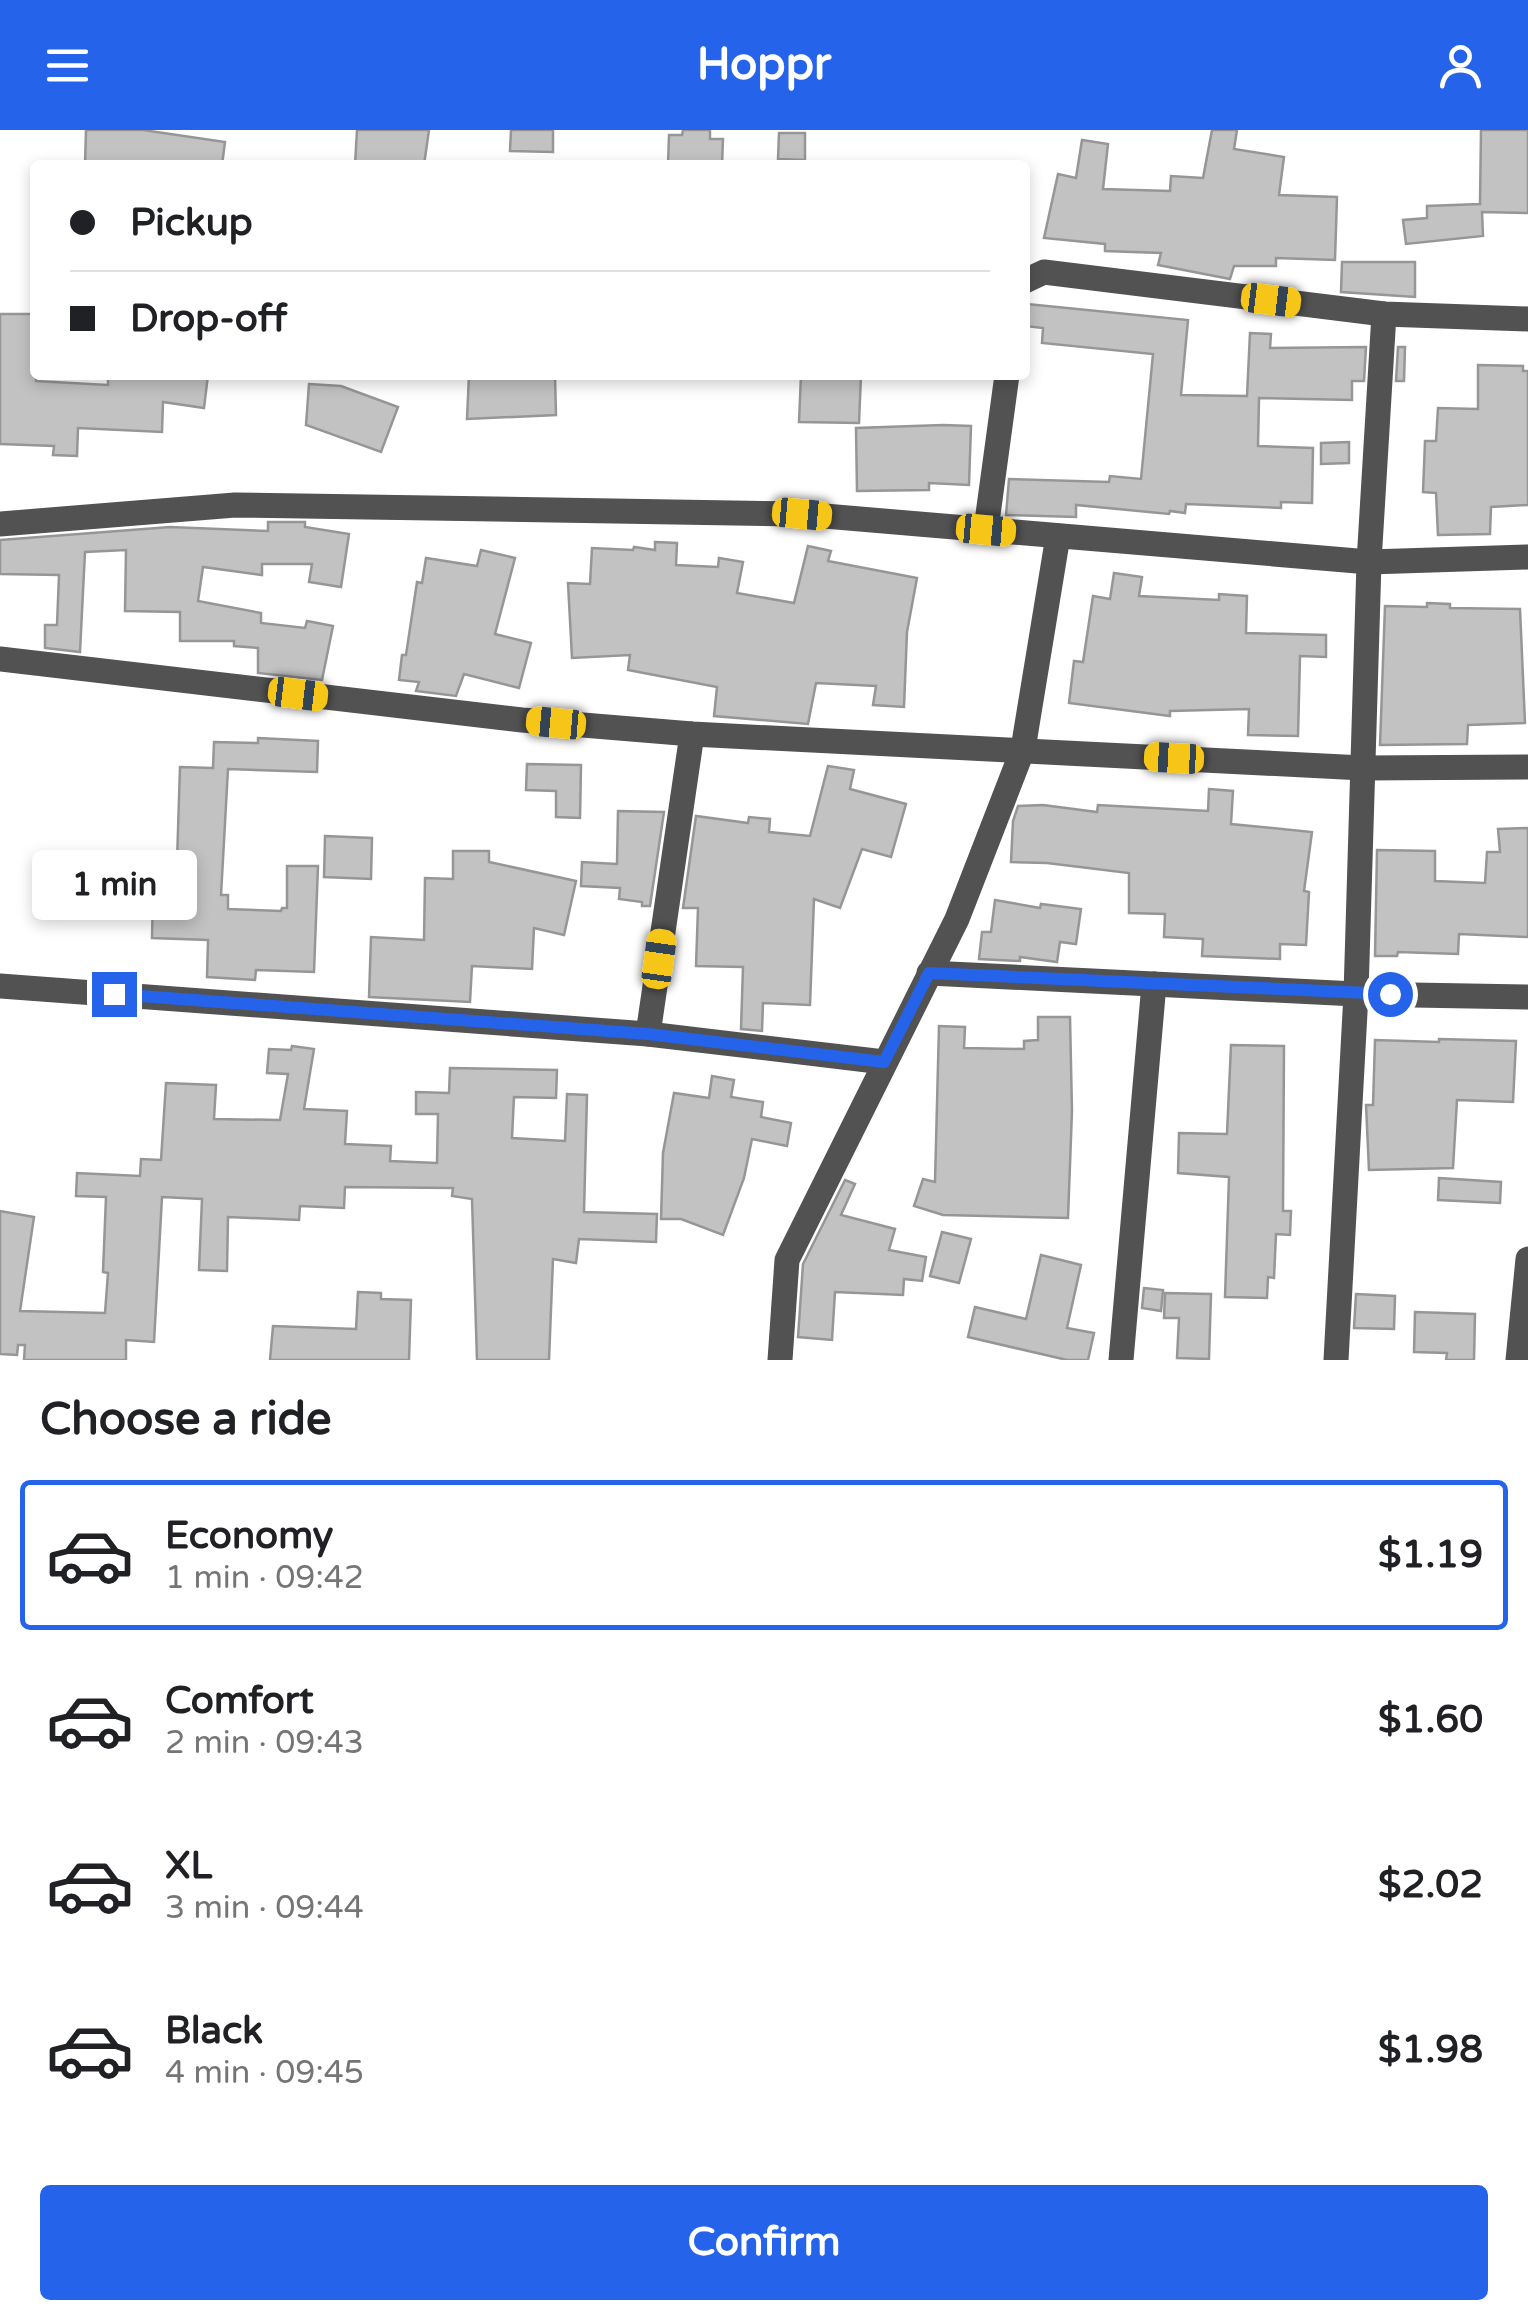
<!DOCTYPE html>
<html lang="en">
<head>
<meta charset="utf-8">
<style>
	body { margin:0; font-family:"Varela Round",sans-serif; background:#f6f6f6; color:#202124; height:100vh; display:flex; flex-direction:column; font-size:38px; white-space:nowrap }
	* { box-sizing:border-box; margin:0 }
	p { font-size:32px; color:#757577 }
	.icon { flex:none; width:55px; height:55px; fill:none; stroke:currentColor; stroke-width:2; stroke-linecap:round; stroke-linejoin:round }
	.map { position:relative; height:1230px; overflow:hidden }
	.panel { display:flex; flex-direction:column; background:#fff; flex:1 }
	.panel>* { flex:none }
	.banner { position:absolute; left:30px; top:30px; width:1000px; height:220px; border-radius:10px; box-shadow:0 5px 15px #0003; display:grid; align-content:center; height:220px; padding:0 40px; background:#fff }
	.end { position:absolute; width:45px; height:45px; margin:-22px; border:12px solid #2563eb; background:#fff; box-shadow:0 0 0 5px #fff }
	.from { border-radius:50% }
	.bubble { position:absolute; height:70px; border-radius:10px; background:#fff; box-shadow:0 5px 15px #0003; font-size:32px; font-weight:700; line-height:70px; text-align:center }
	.car { position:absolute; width:30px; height:60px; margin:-30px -15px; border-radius:12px; box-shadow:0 0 8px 2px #0007; background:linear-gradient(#f5c518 24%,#345 0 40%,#f5c518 0 76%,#345 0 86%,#f5c518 0) }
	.banner b { display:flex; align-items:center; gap:35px; height:95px; font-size:38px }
	.banner b+b { border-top:2px solid #e0e0e0 }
	.banner i { width:25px; height:25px; background:#202124 }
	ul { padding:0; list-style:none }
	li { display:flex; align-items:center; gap:30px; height:150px; margin:0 20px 15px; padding:0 20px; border:5px solid transparent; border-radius:10px }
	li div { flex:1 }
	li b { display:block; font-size:38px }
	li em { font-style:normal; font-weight:700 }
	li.selected { border-color:#2563eb }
	li>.icon { width:90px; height:90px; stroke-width:1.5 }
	h2 { padding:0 40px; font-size:45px; line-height:120px }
	.primary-button { display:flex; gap:20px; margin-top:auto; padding:20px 40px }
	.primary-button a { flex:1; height:115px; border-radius:10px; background:#2563eb; color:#fff; font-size:40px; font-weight:700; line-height:115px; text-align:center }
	header { display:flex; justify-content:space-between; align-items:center; height:130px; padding:0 40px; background:#2563eb; color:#fff; font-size:45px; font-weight:700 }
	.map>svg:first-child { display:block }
</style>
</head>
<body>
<header><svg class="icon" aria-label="menu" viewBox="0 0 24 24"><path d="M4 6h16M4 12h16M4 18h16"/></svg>Hoppr<svg class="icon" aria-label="person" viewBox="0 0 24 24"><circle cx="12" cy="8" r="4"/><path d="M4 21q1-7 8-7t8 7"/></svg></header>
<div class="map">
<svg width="1528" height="1230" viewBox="0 0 1528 1230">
	<rect width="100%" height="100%" fill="#fff"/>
	<g fill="#c2c2c2" stroke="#969696" stroke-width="2.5">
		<path d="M86 0H143L225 12 222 35H85Z"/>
		<path d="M357 0H429L424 35H355Z"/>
		<path d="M511 0H553V22L510 21Z"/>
		<path d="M683 0H710V9H723L722 35H668L669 5H682Z"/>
		<path d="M1212 0H1237L1234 19 1284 27 1279 65 1337 67 1335 130 1276 128V136H1234L1230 149 1158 135 1161 123 1105 121V114L1044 108 1058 44 1076 48 1082 10 1108 14 1103 59 1170 61 1171 46 1203 48Z"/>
		<path d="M1481 0H1528V83L1482 82 1483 106 1406 114 1403 90 1427 88V76L1480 74Z"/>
		<path d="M779 3H805V30L778 29Z"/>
		<path d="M1342 132H1415V167L1341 162Z"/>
		<path d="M1027 174 1188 190 1181 265 1247 266 1250 203 1271 204 1270 218 1366 217 1364 251H1352V270L1259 268 1258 316 1313 318 1312 373 1281 372V378L1186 374 1185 383 1170 381 1169 384 1076 375V387L1006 385 1009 349 1109 352 1110 346 1141 349 1153 224 1042 213 1043 198 1025 196Z"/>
		<path d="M0 184H35L36 251 108 255V245H208L204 278 163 272 162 302 78 298 77 326 53 325 54 316 0 314Z"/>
		<path d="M1398 217H1405L1404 251H1396Z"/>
		<path d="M1478 235 1523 236V241H1528V375L1491 377 1490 404 1438 405 1436 363 1423 362 1425 311H1436L1438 278 1478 279Z"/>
		<path d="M469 245H555L556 285 467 289Z"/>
		<path d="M801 245H861L859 293 799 292Z"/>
		<path d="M309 254 341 256 398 277 381 322 306 295Z"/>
		<path d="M943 295 971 296 969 355 929 353V360L857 361 856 298Z"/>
		<path d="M1349 312V333L1321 334V313Z"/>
		<path d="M268 392H305V397L349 404 341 457 309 452 312 434H262V445L203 437 198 471 261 483V493L305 498 307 491 333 496 322 550 258 543V518L234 516V511H180V482L125 481 126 420 85 422 80 522 45 518V495H57L59 445 0 444V410L170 397 268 401Z"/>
		<path d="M655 412 677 413 676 435 718 437 719 428 743 432 737 463 794 473 808 416 831 421 828 431 917 448 907 502 904 577 873 575 876 556 816 553 808 594 714 586 717 557 628 540 630 525 572 528 568 453 590 454 592 418 633 420 634 417 655 420Z"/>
		<path d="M481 420 515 428 495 504 531 513 519 558 464 544 456 566 416 561 419 552 399 550 402 525H406L417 452 422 453 426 428 477 436Z"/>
		<path d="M1114 443 1142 447 1139 466 1219 470V464L1247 466 1246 503 1326 505V527L1300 526 1298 606 1248 605 1249 579 1170 581V586L1069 573 1074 531 1083 532 1093 466 1110 469Z"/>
		<path d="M1427 473 1450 474V478L1520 479 1525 593 1468 595 1467 614 1380 615 1385 476 1427 477Z"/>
		<path d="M258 608 318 611 317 642 228 639 221 765H228V779L281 781 282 778H287V736H318L314 842 256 840 255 850 207 847 208 810 152 808 153 763H176L180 637 213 638 214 612 258 613Z"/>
		<path d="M527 634 581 635 580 688 556 687V661L526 660Z"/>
		<path d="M828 636 854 640 850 659 906 674 891 727 862 719 840 778 814 769 810 875 763 873 762 901 741 899 743 837 696 836 698 778H683L696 686 748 693 749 687 770 689 769 702 810 706Z"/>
		<path d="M1209 659 1233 661 1231 694 1312 702 1304 761 1309 762 1306 815 1280 814V829L1202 826 1203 809 1164 807 1165 784 1129 783V743L1047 733 1011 732 1013 691 1018 676 1043 675 1097 682 1098 675 1208 681Z"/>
		<path d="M618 681 664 682 650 776H642V772L619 769 620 758 581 756 582 732 617 734Z"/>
		<path d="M1528 698V807L1459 804 1458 824 1398 822 1397 826H1375L1377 720 1435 721V751L1485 753 1487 722H1500L1498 699Z"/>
		<path d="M325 706 372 708 371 749 324 747Z"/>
		<path d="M453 721H489V732L576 751 564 805 534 798 532 839 472 836 470 872 369 867 371 807 424 810 425 748 453 749Z"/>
		<path d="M995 770 1040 778 1041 774 1081 779 1076 814 1060 812 1057 832 1020 827V831L979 829 982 802H991Z"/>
		<path d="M1038 887H1070L1072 981 1068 1088 943 1085 914 1076 923 1049 935 1052 939 896 965 897 964 918 1024 919V911L1038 910Z"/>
		<path d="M1439 909 1516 911 1513 972 1457 970 1453 1038 1369 1040 1366 975H1373L1375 910 1439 912Z"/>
		<path d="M1231 915 1284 916 1283 1081H1291L1290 1105 1276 1104 1274 1148 1268 1147 1267 1168 1225 1167 1229 1047 1178 1043 1179 1003 1227 1004Z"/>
		<path d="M292 916 314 919 304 979 347 981 345 1014 391 1016 390 1031 437 1033 438 984H416V962L449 963 450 938 557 940 556 968 514 967 512 1008 565 1011 567 964 587 965 584 1082 657 1084 656 1112 579 1109 576 1133 553 1129 549 1230H477L472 1069 452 1066 453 1058 345 1057 344 1078 300 1076 299 1090 228 1087 227 1141 199 1140 202 1069 162 1067 154 1212 126 1210V1230H24L25 1215H18L17 1225 0 1224V1081L34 1087 20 1181 105 1183 108 1143 103 1142 106 1067 76 1066 77 1043 140 1046 141 1029 161 1030 166 953 216 955 214 989 280 990 288 944 267 943 269 919 291 920Z"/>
		<path d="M712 946 734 950 731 967 763 972 761 987 791 993 787 1016 752 1009 744 1048 723 1105 681 1089H661L663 1023 674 963 709 968Z"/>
		<path d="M1439 1048 1501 1052 1500 1073 1438 1070Z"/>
		<path d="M845 1050 855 1054 841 1085 895 1099 889 1120 926 1127 922 1151 904 1149 903 1165 835 1162 832 1210 798 1207 803 1134Z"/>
		<path d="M942 1102 971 1109 959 1153 930 1146Z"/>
		<path d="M1041 1125 1081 1135 1067 1198 1094 1203 1088 1230H1067L968 1207 975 1177 1026 1189Z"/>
		<path d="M1144 1158 1163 1160 1161 1181 1142 1178Z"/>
		<path d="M358 1162 381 1163V1169L411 1170 409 1230H270L273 1196 356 1199Z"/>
		<path d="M1165 1163 1211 1164 1209 1229 1177 1228 1179 1188H1164Z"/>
		<path d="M1356 1164 1395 1166 1394 1199 1354 1198Z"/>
		<path d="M1415 1182 1475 1184 1474 1230H1446L1447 1223 1414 1222Z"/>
	</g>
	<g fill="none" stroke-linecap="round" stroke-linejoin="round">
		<g stroke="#525252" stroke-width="25">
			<path d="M1025 151 1044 142 1384 184 1528 189"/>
			<path d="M0 394 235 375 801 384 1369 432 1528 427"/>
			<path d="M986 399 1007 245"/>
			<path d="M0 529 522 590 692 604 1363 638 1528 637"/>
			<path d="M929 843 1356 864 1528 867"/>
			<path d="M0 856 648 904 884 932"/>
			<path d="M648 904 692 604"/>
			<path d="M780 1230 787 1130 957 789 1023 619 1058 406"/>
			<path d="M1121 1230 1154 854"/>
			<path d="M1336 1230 1356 864 1369 432 1384 184"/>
			<path d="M1518 1230 1528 1129"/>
		</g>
	</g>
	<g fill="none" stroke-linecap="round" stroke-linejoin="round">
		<path stroke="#2563eb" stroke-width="12" d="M114 864 648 904 884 932 929 843 1390 864"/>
	</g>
</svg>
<i class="end from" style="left:1390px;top:864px"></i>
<i class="end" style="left:114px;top:864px"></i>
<div class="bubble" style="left:32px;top:720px;width:165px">1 min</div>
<i class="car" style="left:1271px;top:170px;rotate:97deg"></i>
<i class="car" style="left:802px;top:384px;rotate:95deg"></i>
<i class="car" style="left:986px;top:400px;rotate:95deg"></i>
<i class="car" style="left:298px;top:564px;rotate:97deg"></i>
<i class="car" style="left:556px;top:593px;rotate:275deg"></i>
<i class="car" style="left:1174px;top:628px;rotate:273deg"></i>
<i class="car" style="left:659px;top:829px;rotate:8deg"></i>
<div class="banner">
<b><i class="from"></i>Pickup</b>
<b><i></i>Drop-off</b>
</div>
</div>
<section class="panel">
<h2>Choose a ride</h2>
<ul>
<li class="selected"><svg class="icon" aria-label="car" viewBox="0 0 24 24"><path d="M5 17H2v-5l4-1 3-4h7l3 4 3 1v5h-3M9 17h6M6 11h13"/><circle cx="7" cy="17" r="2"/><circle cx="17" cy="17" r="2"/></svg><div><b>Economy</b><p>1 min · 09:42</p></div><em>$1.19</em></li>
<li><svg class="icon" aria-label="car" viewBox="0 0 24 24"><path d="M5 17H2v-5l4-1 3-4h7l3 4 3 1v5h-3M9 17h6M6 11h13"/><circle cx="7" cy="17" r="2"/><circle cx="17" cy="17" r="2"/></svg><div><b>Comfort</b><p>2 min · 09:43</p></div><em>$1.60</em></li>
<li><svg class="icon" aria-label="car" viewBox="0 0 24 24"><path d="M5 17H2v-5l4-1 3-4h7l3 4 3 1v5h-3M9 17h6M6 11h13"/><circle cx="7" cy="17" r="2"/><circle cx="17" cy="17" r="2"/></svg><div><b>XL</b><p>3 min · 09:44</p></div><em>$2.02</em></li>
<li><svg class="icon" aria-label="car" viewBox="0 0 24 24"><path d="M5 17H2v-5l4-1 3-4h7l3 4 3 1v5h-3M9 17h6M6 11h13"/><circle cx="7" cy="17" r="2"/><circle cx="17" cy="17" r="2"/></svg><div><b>Black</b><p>4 min · 09:45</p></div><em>$1.98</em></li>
</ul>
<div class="primary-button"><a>Confirm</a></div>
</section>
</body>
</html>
